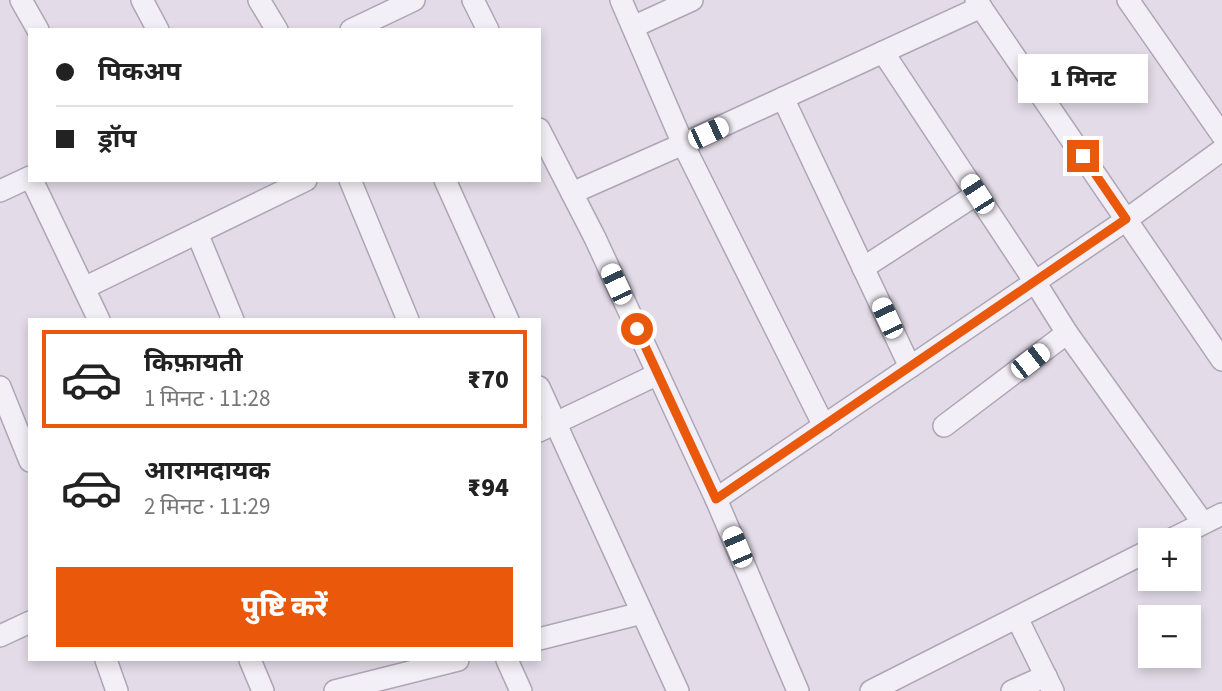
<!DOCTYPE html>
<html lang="hi">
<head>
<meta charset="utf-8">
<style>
	body { margin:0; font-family:"Source Sans 3","Noto Sans Devanagari",sans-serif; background:#f2f2f2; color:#222; height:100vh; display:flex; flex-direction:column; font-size:26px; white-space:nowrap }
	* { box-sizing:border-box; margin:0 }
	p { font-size:23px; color:#767676 }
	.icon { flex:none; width:38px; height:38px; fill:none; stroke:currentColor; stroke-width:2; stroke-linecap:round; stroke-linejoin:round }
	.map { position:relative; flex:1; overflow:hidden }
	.side { position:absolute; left:28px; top:318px; width:513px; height:343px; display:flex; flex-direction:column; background:#fff; border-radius:0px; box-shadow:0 4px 10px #0003 }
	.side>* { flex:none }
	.hud { position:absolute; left:28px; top:28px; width:513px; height:154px; border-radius:0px; box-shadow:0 4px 10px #0003; display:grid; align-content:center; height:154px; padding:0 28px; background:#fff }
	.buttons { position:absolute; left:1138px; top:528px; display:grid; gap:14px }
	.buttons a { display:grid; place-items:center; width:63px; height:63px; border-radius:0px; background:#fff; box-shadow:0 4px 10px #0003; font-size:35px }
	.end { position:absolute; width:32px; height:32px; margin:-16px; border:9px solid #ea580c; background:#fff; box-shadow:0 0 0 4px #fff }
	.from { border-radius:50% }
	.bubble { position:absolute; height:49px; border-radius:0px; background:#fff; box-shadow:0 4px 10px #0003; font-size:23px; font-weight:800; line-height:49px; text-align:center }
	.car { position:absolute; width:21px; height:42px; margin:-21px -10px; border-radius:9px; box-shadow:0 0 5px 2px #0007; background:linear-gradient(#fff 24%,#345 0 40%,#fff 0 76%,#345 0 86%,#fff 0) }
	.hud b { display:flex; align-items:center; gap:24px; height:66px; font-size:26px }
	.hud b+b { border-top:2px solid #e0e0e0 }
	.hud i { width:18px; height:18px; background:#222 }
	ul { padding:12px 0 0; list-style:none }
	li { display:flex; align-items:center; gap:21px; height:98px; margin:0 14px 10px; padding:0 14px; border:4px solid transparent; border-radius:0px }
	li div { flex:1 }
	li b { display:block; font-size:26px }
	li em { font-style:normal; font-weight:800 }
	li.selected { border-color:#ea580c }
	li>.icon { width:63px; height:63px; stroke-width:1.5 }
	.primary-button { display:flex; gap:14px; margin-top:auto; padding:14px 28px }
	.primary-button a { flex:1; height:80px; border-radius:0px; background:#ea580c; color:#fff; font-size:28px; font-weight:800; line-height:80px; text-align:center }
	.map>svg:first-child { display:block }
</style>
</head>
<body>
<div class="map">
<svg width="1222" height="691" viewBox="0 0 1222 691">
	<rect width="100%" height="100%" fill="#e3dce8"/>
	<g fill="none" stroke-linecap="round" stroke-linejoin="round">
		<defs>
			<g id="minor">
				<path d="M21 0 38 30"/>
				<path d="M142 0 158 30"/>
				<path d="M259 0 277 30"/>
				<path d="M473 0 488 30"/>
				<path d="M621 0 683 144 824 426"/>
				<path d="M976 0 1222 360"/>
				<path d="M1128 0 1222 135"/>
				<path d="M633 27 692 0"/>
				<path d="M351 30 414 0"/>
				<path d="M883 52 1035 282 1067 333 1203 523"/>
				<path d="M783 98 910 367"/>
				<path d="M539 129 595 238 716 499 798 691"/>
				<path d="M32 180 99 320"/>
				<path d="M350 180 408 320"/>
				<path d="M445 180 508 320"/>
				<path d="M0 191 30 177"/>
				<path d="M572 193 683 144 981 7"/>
				<path d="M197 233 233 320"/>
				<path d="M863 268 977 194"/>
				<path d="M84 288 306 180"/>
				<path d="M0 387 30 461"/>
				<path d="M539 387 678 691"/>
				<path d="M944 426 1067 333"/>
				<path d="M539 431 658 374"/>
				<path d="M716 499 1126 220 1222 150"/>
				<path d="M1168 541 1222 514"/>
				<path d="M1017 618 1053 691"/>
				<path d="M0 636 30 622"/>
				<path d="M539 639 642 613"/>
				<path d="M106 660 117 691"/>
				<path d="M250 660 263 691"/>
				<path d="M507 660 521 691"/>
				<path d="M335 691 458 660"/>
				<path d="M871 691 1150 550"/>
				<path d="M1012 691 1046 676"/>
			</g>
		</defs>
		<use href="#minor" stroke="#aea5b6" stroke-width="24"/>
		<use href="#minor" stroke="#f3eff6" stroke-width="21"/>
	</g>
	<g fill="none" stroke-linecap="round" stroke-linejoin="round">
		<path stroke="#ea580c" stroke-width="9" d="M637 329 716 499 1126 219 1083 156"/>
	</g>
</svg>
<div class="buttons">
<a>+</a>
<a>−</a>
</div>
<i class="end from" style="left:637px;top:329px"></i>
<i class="end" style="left:1083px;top:156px"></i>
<div class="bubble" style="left:1018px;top:54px;width:130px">1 मिनट</div>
<i class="car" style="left:708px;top:133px;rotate:65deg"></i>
<i class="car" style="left:977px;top:194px;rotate:327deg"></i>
<i class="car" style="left:616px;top:284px;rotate:335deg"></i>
<i class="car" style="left:887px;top:318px;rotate:335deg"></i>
<i class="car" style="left:1030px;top:361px;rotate:52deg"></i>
<i class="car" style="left:737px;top:547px;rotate:337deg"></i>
<div class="hud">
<b><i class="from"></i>पिकअप</b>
<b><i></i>ड्रॉप</b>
</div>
<section class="side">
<ul>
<li class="selected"><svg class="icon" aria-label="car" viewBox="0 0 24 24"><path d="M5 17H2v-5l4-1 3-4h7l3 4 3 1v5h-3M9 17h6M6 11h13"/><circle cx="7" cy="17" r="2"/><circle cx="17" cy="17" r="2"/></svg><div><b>किफ़ायती</b><p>1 मिनट · 11:28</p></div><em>₹70</em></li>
<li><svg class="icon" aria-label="car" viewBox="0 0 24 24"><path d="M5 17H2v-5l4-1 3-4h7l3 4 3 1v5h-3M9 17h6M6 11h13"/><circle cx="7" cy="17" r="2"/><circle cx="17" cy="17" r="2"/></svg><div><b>आरामदायक</b><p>2 मिनट · 11:29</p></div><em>₹94</em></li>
</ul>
<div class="primary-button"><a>पुष्टि करें</a></div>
</section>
</div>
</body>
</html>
